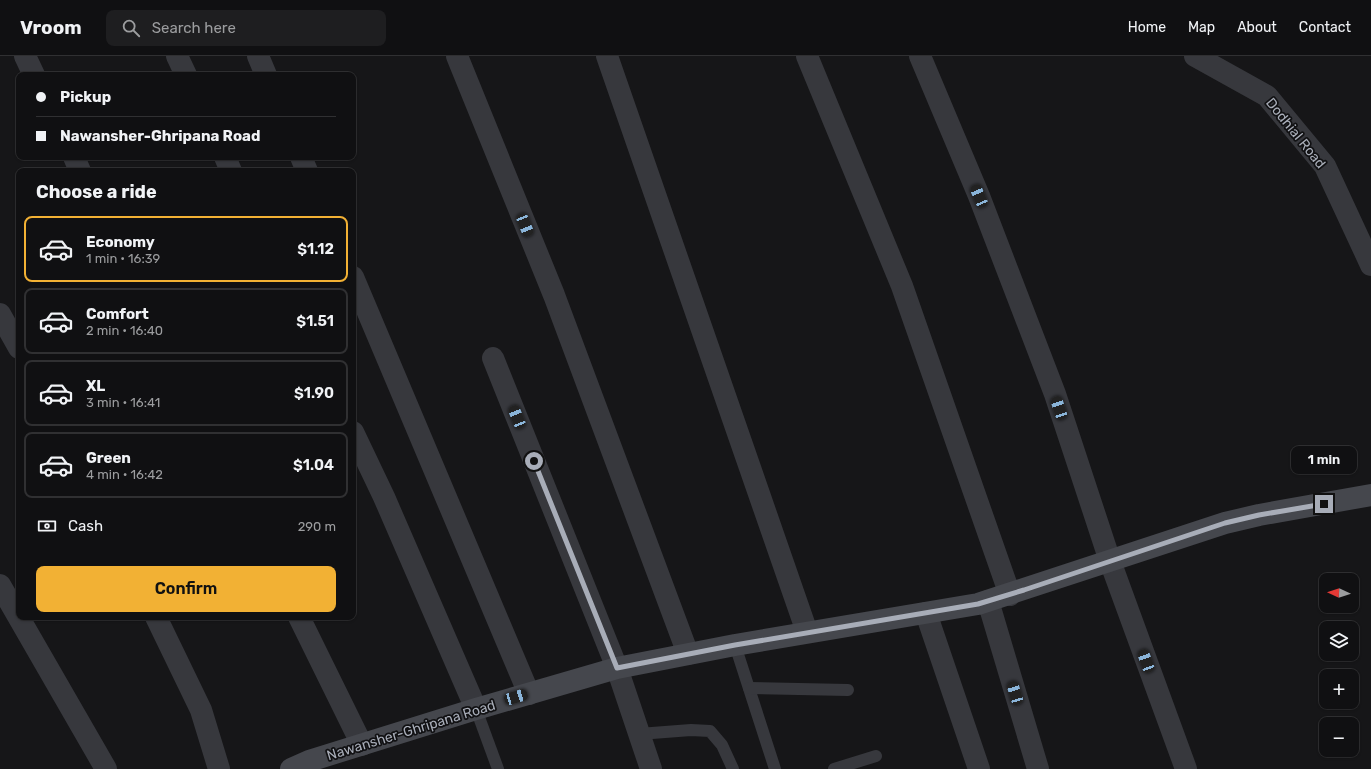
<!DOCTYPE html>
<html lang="en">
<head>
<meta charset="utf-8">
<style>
	body { margin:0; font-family:Rubik,sans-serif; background:#1e1e20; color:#f1f3f6; height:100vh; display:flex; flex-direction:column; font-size:15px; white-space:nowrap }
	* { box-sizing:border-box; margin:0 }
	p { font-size:13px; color:#9c9d9f }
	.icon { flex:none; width:22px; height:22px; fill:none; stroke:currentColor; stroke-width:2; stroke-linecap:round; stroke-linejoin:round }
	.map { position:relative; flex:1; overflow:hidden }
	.drawer { position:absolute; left:16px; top:112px; width:340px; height:452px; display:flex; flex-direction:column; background:#101012; border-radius:8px; box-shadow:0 1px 3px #0004,0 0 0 1px #303032 }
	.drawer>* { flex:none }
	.guide { position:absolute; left:16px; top:16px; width:340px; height:88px; border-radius:8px; box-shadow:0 1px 3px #0004,0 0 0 1px #303032; display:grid; align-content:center; height:88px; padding:0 20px; background:#101012 }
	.needle { width:26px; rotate:273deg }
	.fabs { position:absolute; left:1319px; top:517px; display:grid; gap:8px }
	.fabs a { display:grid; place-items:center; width:40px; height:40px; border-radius:8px; background:#101012; box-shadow:0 1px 3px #0004,0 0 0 1px #303032; font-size:20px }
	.end { position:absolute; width:18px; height:18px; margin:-9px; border:5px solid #a8adb8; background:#111; box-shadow:0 0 0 2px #111 }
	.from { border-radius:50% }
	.bubble { position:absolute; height:28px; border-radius:8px; background:#101012; box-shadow:0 1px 3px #0004,0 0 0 1px #303032; font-size:13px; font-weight:600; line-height:28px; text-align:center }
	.car { position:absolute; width:12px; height:24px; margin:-12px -6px; border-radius:5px; box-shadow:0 0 3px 1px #0007; background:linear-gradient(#222 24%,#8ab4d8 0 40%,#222 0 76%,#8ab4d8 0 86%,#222 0) }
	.guide b { display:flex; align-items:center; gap:14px; height:38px; font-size:15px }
	.guide b+b { border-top:1px solid #303032 }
	.guide i { width:10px; height:10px; background:#f1f3f6 }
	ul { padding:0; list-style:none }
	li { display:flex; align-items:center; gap:12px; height:66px; margin:0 8px 6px; padding:0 12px; border:2px solid #303032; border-radius:8px }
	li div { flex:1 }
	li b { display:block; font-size:15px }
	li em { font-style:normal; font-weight:600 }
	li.current { border-color:#f2b134 }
	li>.icon { width:36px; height:36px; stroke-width:1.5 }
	h2 { padding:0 20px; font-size:18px; line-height:48px }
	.pay { display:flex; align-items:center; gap:10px; height:44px; padding:0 20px; font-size:15px }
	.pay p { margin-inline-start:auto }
	.action { display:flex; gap:8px; margin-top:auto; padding:8px 20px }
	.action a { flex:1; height:46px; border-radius:8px; background:#f2b134; color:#111; font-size:16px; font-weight:600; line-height:46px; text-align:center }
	header { display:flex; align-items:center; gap:24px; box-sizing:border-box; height:56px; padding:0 20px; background:#101012; border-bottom:1px solid #303032 }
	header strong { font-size:19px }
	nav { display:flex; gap:22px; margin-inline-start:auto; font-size:14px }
	.search { width:280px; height:36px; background:#1e1e20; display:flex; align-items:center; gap:10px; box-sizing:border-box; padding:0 14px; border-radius:8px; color:#9c9d9f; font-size:15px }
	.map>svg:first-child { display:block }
</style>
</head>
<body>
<header>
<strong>Vroom</strong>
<div class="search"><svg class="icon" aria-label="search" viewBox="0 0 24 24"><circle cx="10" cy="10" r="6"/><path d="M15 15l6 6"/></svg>Search here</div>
<nav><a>Home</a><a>Map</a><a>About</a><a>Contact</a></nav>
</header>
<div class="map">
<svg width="1371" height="713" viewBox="0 0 1371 713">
	<rect width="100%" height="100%" fill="#161618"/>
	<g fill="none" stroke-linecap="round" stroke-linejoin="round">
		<g stroke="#37383d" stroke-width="12">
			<path d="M735 589 775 713"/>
			<path d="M749 632 848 634"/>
			<path d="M476 653 498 713"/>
			<path d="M639 678 691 674 710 675 722 689 733 713"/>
			<path d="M834 713 876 700"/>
		</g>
		<g stroke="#37383d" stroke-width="22">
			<path d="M25 0 34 19"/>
			<path d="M177 0 186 19"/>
			<path d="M258 0 266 19"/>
			<path d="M457 0 554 239 688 598"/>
			<path d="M607 0 807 576"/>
			<path d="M807 0 902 230 1010 539"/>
			<path d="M920 0 979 140 1055 338 1110 505 1186 713"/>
			<path d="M74 101 80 115"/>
			<path d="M225 101 231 115"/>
			<path d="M301 101 307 115"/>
			<path d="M353 221 529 638"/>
			<path d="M0 258 19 292"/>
			<path d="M493 302 617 612 651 713"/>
			<path d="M353 376 384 441 476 653"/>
			<path d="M0 529 106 713"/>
			<path d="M988 545 1038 713"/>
			<path d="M926 557 979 713"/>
			<path d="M156 561 201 654 219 713"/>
			<path d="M299 561 362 689"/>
		</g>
		<path stroke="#37383d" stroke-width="22" d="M1195 0 1267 40 1325 110 1371 209"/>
		<path stroke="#45474d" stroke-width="22" d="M291 713 309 705 476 653 617 612 735 589 978 548 1225 467 1259 459 1371 439"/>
	</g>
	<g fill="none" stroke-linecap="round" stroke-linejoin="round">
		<path stroke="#a8adb8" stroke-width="5" d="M534 405 617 612 735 589 978 548 1024 534 1225 467 1259 459 1324 448"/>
	</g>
	<g text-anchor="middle" stroke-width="3.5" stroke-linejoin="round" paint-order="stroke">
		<g font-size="14" fill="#a8adb8" stroke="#111113">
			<text transform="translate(1296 77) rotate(51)" y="5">Dodhial Road</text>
			<text transform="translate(411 674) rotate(-17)" y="5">Nawansher-Ghripana Road</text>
		</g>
	</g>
</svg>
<div class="fabs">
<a><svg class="needle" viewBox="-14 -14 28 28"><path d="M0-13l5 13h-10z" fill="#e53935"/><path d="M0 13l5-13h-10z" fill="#9c9d9f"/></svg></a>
<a><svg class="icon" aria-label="layers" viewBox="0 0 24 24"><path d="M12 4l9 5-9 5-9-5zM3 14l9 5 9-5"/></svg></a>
<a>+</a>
<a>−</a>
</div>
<i class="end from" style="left:534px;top:405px"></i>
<i class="end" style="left:1324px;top:448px"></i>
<div class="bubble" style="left:1291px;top:390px;width:66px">1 min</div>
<i class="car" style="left:979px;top:140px;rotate:337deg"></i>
<i class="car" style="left:525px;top:169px;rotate:158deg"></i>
<i class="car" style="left:1059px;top:352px;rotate:342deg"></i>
<i class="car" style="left:517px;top:361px;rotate:338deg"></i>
<i class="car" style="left:1146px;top:605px;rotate:340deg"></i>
<i class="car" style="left:1015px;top:637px;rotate:343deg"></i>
<i class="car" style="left:516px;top:641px;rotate:74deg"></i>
<div class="guide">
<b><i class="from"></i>Pickup</b>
<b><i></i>Nawansher-Ghripana Road</b>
</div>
<section class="drawer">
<h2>Choose a ride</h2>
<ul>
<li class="current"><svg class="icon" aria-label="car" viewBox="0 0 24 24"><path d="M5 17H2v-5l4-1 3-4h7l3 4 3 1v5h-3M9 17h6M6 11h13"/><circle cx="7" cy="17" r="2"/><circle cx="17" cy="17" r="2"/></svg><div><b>Economy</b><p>1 min · 16:39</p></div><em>$1.12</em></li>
<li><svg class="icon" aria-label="car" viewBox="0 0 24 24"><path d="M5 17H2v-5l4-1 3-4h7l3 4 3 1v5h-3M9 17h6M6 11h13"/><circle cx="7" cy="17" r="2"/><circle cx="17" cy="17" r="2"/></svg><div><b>Comfort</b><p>2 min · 16:40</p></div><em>$1.51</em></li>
<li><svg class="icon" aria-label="car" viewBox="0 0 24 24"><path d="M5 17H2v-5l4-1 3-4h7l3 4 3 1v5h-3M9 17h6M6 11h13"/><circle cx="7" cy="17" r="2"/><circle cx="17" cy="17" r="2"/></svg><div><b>XL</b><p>3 min · 16:41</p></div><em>$1.90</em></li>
<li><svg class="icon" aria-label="car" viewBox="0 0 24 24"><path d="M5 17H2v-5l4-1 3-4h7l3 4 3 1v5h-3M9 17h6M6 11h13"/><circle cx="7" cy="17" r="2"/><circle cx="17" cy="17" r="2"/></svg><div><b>Green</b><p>4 min · 16:42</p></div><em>$1.04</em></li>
</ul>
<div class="pay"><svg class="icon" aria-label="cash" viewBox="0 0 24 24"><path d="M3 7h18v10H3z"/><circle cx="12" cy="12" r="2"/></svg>Cash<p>290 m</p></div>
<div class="action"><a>Confirm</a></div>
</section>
</div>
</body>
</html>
